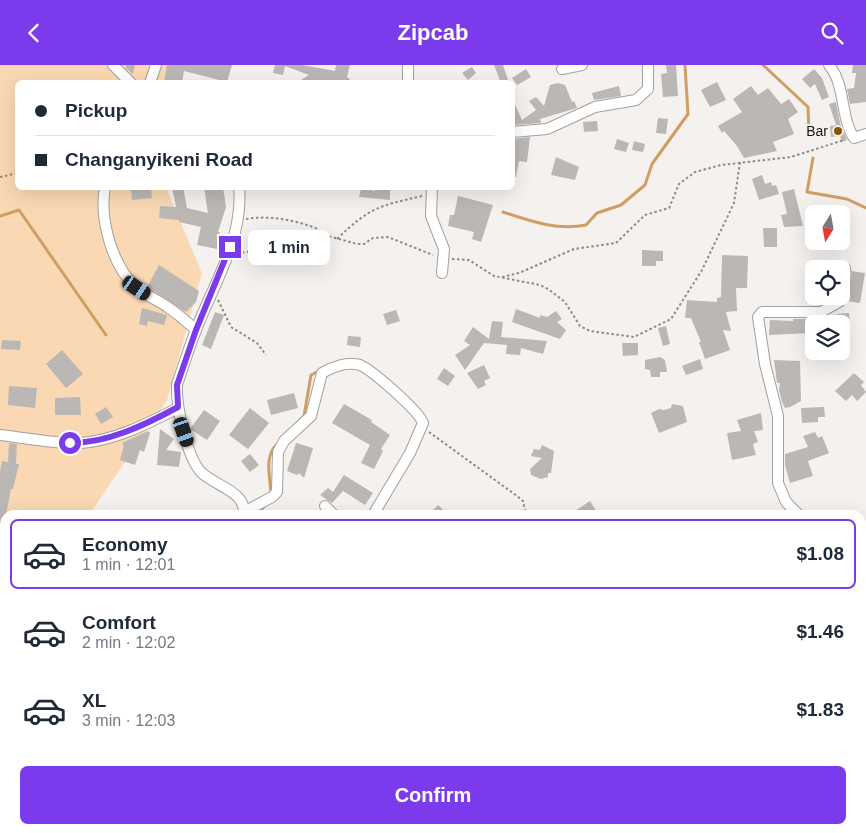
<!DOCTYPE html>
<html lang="en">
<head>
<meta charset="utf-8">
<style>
	body { margin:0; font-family:Arial,sans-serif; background:#f2f2f3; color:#1f2937; height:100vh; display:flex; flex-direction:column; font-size:19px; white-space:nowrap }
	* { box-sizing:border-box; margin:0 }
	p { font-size:16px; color:#747a83 }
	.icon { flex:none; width:28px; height:28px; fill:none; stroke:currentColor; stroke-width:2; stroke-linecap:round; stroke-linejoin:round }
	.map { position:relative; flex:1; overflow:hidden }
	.details { position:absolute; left:0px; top:445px; width:866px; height:324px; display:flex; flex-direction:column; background:#fff; border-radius:15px 15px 0 0; box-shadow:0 5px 20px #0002 }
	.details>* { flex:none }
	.top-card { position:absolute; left:15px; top:15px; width:500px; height:110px; border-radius:8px; box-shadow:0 5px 20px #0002; display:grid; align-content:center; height:110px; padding:0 20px; background:#fff }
	.needle { width:32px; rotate:191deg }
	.controls { position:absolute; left:805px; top:140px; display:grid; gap:10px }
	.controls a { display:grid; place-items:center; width:45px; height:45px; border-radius:8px; background:#fff; box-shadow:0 5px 20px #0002; font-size:25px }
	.end { position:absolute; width:22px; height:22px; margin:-11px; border:6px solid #7c3aed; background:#fff; box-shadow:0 0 0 2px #fff }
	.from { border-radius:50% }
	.bubble { position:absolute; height:35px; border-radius:8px; background:#fff; box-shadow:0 5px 20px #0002; font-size:16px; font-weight:700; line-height:35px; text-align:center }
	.car { position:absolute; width:15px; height:30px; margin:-15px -8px; border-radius:6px; box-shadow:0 0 4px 1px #0007; background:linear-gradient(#222 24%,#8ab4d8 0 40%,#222 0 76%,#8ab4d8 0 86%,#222 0) }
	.top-card b { display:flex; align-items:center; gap:18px; height:48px; font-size:19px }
	.top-card b+b { border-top:1px solid #e0e1e3 }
	.top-card i { width:12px; height:12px; background:#1f2937 }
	ul { padding:9px 0 0; list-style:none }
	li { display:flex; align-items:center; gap:15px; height:70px; margin:0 10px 8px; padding:0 10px; border:2px solid transparent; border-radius:8px }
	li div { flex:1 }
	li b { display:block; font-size:19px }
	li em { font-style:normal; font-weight:700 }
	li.active { border-color:#7c3aed }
	li>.icon { width:45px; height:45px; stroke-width:1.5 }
	.action { display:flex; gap:10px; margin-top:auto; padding:10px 20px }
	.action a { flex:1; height:58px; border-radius:8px; background:#7c3aed; color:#fff; font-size:20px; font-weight:700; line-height:58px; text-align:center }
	header { display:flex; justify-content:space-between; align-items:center; height:65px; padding:0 20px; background:#7c3aed; color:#fff; font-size:22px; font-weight:700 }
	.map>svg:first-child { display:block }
</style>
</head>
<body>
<header><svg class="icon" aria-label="back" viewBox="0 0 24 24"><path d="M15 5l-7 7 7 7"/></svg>Zipcab<svg class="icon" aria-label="search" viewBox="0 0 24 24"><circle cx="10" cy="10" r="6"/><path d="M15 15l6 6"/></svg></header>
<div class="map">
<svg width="866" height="768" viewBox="0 0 866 768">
	<rect width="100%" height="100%" fill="#f5f1ee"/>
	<g fill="#fad8b3">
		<path d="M0 0H174L167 17 18 18V122L166 123 202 208 167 335 93 444 79 450H5V481L0 483Z"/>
		<path d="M0 526 5 527V689L0 688Z"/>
	</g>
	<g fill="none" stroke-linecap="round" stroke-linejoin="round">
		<g stroke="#d09e64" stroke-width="3">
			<path d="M763 0 808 42 809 68"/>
			<path d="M813 93 807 127 847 134 866 143"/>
			<path d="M503 147C530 156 558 166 586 160L597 148 621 140 645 120 652 99 688 49 685 0"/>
			<path d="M0 151 19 145 106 270"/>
			<path d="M300 355 304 351 311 310 321 305"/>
			<path d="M271 428C270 412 264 391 277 379"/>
			<path d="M257 450 267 438"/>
		</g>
	</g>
	<g fill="#bab7b4">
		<path d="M126 0H135L133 9 126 3Z"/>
		<path d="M167 0H232L227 17 184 6 182 18H164Z"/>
		<path d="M275 0H303L335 6 336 0H350L347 12 354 18H296L309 10 285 1 283 10 273 8Z"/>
		<path d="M494 0H503L509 18H501Z"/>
		<path d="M666 0H676L678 31 663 32 661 9 667 8Z"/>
		<path d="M853 0H866V37L850 39 847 24 854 23 856 8H852Z"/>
		<path d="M472 2 476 8 468 15 462 8Z"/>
		<path d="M526 4 531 12 517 20 512 13Z"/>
		<path d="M814 4 822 13 829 32 822 35 815 19 810 23 802 14Z"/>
		<path d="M717 17 726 35 710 42 701 25Z"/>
		<path d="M558 18 565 20 572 37 574 36 577 43 540 54 541 58 514 60 512 33 522 55 536 45 529 36 536 32 544 41 550 20Z"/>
		<path d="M619 21 621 31 594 35 592 28Z"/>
		<path d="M751 21 758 30 768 23 781 39 789 34 798 47 788 54 794 69 773 77 777 86 744 93 737 81 724 66 722 68 718 61 742 47 733 34Z"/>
		<path d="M836 37 840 58 847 75 842 77 840 71 831 72 830 61 836 60 829 39Z"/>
		<path d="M658 53 668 54 666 69 656 68Z"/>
		<path d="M597 56 598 66 584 67 583 57Z"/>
		<path d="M530 72 527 97 519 96 516 112H512V74Z"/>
		<path d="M617 74 629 78 626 87 614 84Z"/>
		<path d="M634 76 645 79 643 87 632 85Z"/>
		<path d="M556 92 579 102 575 115 551 110Z"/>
		<path d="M762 110 765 119 771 117 772 121 776 120 779 129 759 135 752 114Z"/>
		<path d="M131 122H151L152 133 132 135Z"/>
		<path d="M172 122H183L187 143 208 148 204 122H223L226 142 218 167H220L217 184 197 180 201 162 179 157V155L159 153 160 141 176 142Z"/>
		<path d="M375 122H390V135L359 132 361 123 375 126Z"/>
		<path d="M794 124 803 161 784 162 781 150 787 149 782 127Z"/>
		<path d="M458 131 493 140 481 177 472 174 474 167 448 161 450 150H454Z"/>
		<path d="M763 163H777V182H764Z"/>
		<path d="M642 185 663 186V196H656V201H642Z"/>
		<path d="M722 190 748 191 747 223H736L737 246 726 247 731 266 723 265 730 285 705 294 699 277H701L691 253H685L687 235 717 237V233L721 232Z"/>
		<path d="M159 200 199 226 196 237 186 247 147 222Z"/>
		<path d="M851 206 865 208 860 238 847 236Z"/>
		<path d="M142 243 167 250 164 260 148 256 147 261 139 259Z"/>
		<path d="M516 244 540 253V250L547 252 556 246 562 254 557 257 566 265 560 274 512 257Z"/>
		<path d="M396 245 400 256 387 260 383 249Z"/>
		<path d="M215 247 224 250 211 284 202 280Z"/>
		<path d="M849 248 850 269 841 270V259H837V249Z"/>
		<path d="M793 254H811V268L769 270 770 255 793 256Z"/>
		<path d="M492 256 503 257 501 272 547 276 543 289 521 283 520 290 506 289 507 280 484 278 465 305 455 290 470 280 464 276 473 262 489 274Z"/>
		<path d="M666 261 670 279 663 281 658 263Z"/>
		<path d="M348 271 361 272 360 282 347 280Z"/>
		<path d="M2 275 21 276 20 285 1 284Z"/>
		<path d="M622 278H638V290L623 291Z"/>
		<path d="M62 285 83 309 66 323 46 299Z"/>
		<path d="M660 292 665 295 667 307H660V312H651L650 305 645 304V295Z"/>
		<path d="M700 294 703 304 686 310 682 301Z"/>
		<path d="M774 295 800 296 801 336 790 342 785 343 782 337 779 325 780 318H777Z"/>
		<path d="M484 300 490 313 484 316 486 320 478 324 467 308Z"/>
		<path d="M444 303 455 311 448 321 437 314Z"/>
		<path d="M854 308 864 317 861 320 866 327 857 336 852 330 846 336 835 326Z"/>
		<path d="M9 321 37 323 35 343 8 340Z"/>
		<path d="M294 328 298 343 271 350 267 335Z"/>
		<path d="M80 332 81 350H55V333Z"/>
		<path d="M344 339 372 355 371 357 390 370 381 384 383 386 374 404 361 398 370 380 332 358Z"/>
		<path d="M672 339 683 341 687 357 659 368 651 348 659 344 664 345 671 343Z"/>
		<path d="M106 342 113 352 101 359 95 349Z"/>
		<path d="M824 342 825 352H818V357L802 358 801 343Z"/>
		<path d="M250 343 269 358 248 384 229 370Z"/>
		<path d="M204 345 220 356 207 375 190 364Z"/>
		<path d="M761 348 763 365 754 366 758 377 753 379 756 390 732 395 727 368 741 366 737 355Z"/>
		<path d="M160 364 174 374 166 385 181 387 179 402 157 400Z"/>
		<path d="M148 366 150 368 144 387 140 385 135 400 120 395 124 381 122 378Z"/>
		<path d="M815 367 818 373 822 371 829 388 808 396 813 411 790 418 785 400V389L808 382 803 371Z"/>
		<path d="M9 378 17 379 16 399H19L13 424H11L4 460H0V407L2 396 8 397Z"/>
		<path d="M296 378 313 383 304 413 299 408 297 410 287 406Z"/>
		<path d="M542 380 554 386 551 408H548V412L541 414 531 410 530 404 542 393 531 391 534 384 540 385Z"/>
		<path d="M250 389 259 400 250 407 241 396Z"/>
		<path d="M344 410 373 428 365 440 343 426 332 438 320 430 328 423 333 427Z"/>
		<path d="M590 436 599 450H569Z"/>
		<path d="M438 440 449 450H429Z"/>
	</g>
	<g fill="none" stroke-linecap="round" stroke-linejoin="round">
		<defs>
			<g id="minor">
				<path d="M113 0 131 18"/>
				<path d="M408 0V18"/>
				<path d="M829 0C846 20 840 52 854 73L866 69"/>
				<path d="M562 4 582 0"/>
				<path d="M150 18 156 0"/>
				<path d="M512 67 547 64 595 42 636 35 648 24V0"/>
				<path d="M105 122C99 153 112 201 136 222 146 231 158 235 169 243 178 249 187 257 196 265"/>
				<path d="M239 122C244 173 213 220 196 265 189 283 183 302 177 320 176 341 187 394 202 408 214 420 249 428 243 450"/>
				<path d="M432 122 431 151 444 184 442 208"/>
				<path d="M841 231 845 203"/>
				<path d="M0 370C27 373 54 379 80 378 114 376 149 358 178 343"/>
				<path d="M325 441 334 450"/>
				<path d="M244 447 272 432 277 427 278 387 284 376 311 351 322 308C332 302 348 296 360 300 372 305 419 346 423 358L410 388 373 450"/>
				<path d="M799 450 786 437 778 418V351L765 299 758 252 762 247H821L839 237 841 231"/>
				<path d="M861 542 866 553"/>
				<path d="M0 763 5 762"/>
				<path d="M18 764 20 768"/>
				<path d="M356 764 360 768"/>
				<path d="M672 764 673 768"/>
			</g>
		</defs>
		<use href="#minor" stroke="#a4a09d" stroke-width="12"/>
		<g stroke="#8d8b89" stroke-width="2" stroke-dasharray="2.5 2.5" stroke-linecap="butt">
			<path d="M0 112 18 108"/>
			<path d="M246 154C270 150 295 155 318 164L321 169"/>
			<path d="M337 174C370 142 379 141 422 131"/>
			<path d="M237 189 282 180 309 170 321 169 357 179H364L373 173 388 172 433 190"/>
			<path d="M452 194 469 195 494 211 540 220 548 224 565 237 580 261 590 266 634 272 671 254 702 205 734 138 740 97"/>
			<path d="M502 212 519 208 574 184 616 178 645 150 669 143 679 119 695 107 721 100 791 92 844 75"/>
			<path d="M218 235 231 262 257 278 266 290"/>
			<path d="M429 367 517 431 523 436 526 450"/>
			<path d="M861 479 866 476"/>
		</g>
		<use href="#minor" stroke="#fff" stroke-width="10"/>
	</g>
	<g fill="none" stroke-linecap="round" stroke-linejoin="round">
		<path stroke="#7c3aed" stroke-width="6" d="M70 378C108 378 145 360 178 342L177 320 196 265 230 182"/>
	</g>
	<circle fill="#895500" stroke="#f5f1ee" stroke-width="2" cx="838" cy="66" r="5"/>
	<g text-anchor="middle" stroke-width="4" stroke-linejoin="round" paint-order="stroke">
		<g font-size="14" fill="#161514" stroke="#f5f1ee" text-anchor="end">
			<text x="828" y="71">Bar</text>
		</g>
	</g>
</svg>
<div class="controls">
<a><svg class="needle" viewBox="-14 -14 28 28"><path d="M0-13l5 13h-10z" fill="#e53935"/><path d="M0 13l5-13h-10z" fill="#747a83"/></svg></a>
<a><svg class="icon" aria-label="locate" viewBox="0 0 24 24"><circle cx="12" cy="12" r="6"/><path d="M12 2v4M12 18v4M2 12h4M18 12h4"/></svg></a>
<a><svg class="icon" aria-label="layers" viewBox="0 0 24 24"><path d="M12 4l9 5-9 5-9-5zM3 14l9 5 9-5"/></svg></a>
</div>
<i class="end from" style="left:70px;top:378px"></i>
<i class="end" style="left:230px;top:182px"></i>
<div class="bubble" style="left:248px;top:165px;width:82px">1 min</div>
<i class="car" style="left:137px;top:223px;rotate:124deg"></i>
<i class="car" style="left:184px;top:367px;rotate:161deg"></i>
<div class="top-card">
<b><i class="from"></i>Pickup</b>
<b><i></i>Changanyikeni Road</b>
</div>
<section class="details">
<ul>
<li class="active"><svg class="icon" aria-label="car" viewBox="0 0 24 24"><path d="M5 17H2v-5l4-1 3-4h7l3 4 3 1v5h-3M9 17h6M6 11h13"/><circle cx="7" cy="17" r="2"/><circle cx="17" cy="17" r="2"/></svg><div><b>Economy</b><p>1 min · 12:01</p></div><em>$1.08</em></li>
<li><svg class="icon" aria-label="car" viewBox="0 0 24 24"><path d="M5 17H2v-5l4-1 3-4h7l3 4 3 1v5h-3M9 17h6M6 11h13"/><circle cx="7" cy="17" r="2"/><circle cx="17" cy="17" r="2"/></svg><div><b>Comfort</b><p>2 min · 12:02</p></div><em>$1.46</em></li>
<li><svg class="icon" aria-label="car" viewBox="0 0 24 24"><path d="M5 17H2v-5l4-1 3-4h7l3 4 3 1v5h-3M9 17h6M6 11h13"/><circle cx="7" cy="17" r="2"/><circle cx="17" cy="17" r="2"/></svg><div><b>XL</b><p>3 min · 12:03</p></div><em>$1.83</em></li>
</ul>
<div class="action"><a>Confirm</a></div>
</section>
</div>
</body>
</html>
